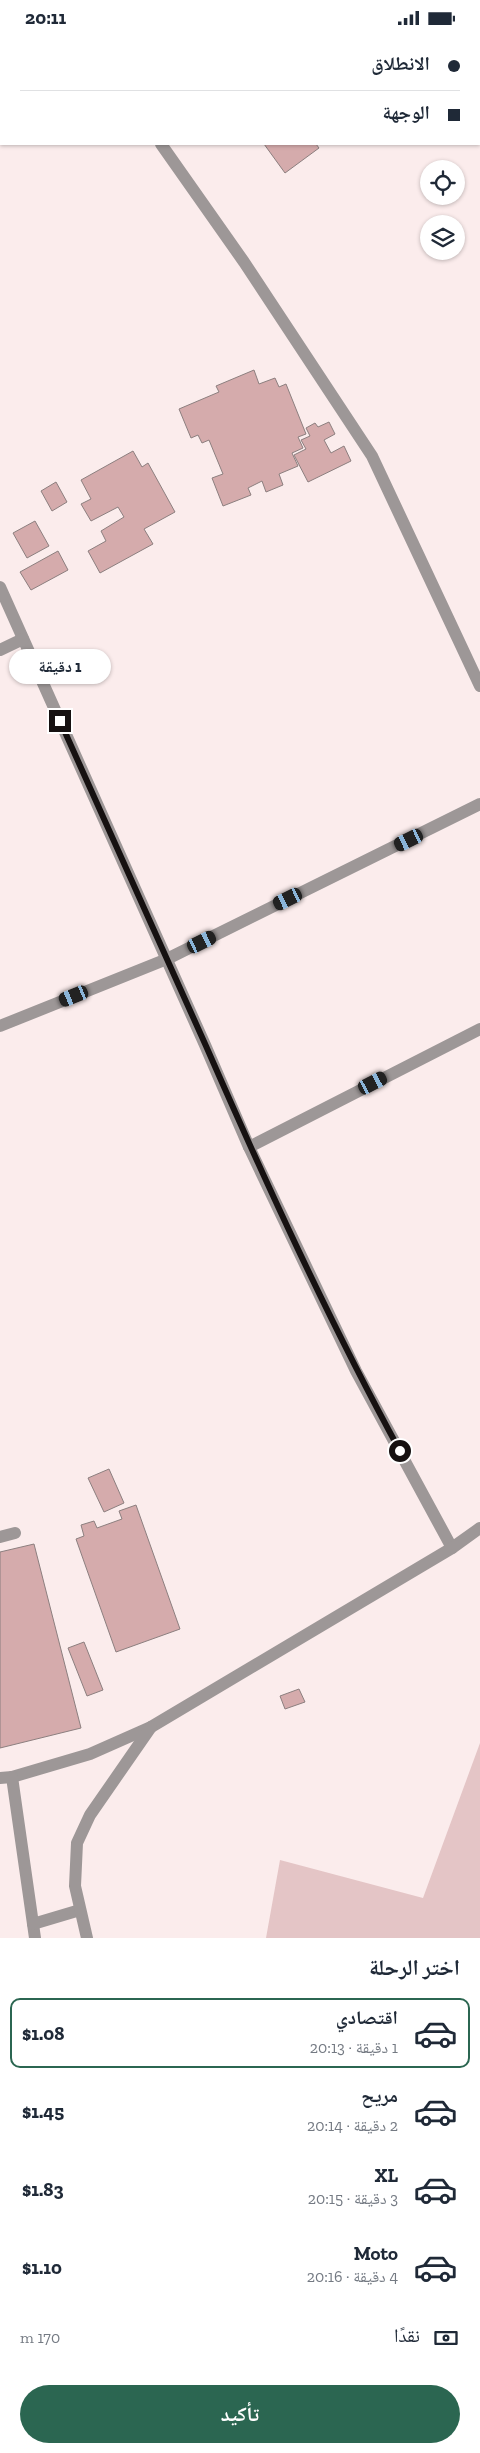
<!DOCTYPE html>
<html lang="ar">
<head>
<meta charset="utf-8">
<style>
	body { margin:0; font-family:"Zilla Slab","Noto Naskh Arabic",serif; background:#f2f2f3; color:#1f2937; direction:rtl; height:100vh; display:flex; flex-direction:column; font-size:19px; white-space:nowrap }
	* { box-sizing:border-box; margin:0 }
	p { font-size:16px; color:#747a83 }
	.icon { flex:none; width:28px; height:28px; fill:none; stroke:currentColor; stroke-width:2; stroke-linecap:round; stroke-linejoin:round }
	.map { position:relative; height:1903px; overflow:hidden; direction:ltr }
	.side { display:flex; flex-direction:column; background:#fff; flex:1 }
	.side>* { flex:none }
	.guide { position:absolute; left:0px; top:0px; width:480px; height:110px; box-shadow:0 1px 4px #0004; direction:rtl; display:grid; align-content:center; height:110px; padding:0 20px; background:#fff }
	.fabs { position:absolute; left:420px; top:125px; display:grid; gap:10px }
	.fabs a { display:grid; place-items:center; width:45px; height:45px; border-radius:50%; background:#fff; box-shadow:0 1px 4px #0004; font-size:25px }
	.end { position:absolute; width:22px; height:22px; margin:-11px; border:6px solid #161111; background:#fff; box-shadow:0 0 0 2px #fff }
	.from { border-radius:50% }
	.bubble { position:absolute; height:35px; border-radius:18px; background:#fff; box-shadow:0 1px 4px #0004; font-size:16px; font-weight:700; line-height:35px; text-align:center; direction:rtl }
	.car { position:absolute; width:15px; height:30px; margin:-15px -8px; border-radius:6px; box-shadow:0 0 4px 1px #0007; background:linear-gradient(#222 24%,#8ab4d8 0 40%,#222 0 76%,#8ab4d8 0 86%,#222 0) }
	.guide b { display:flex; align-items:center; gap:18px; height:48px; font-size:19px }
	.guide b+b { border-top:1px solid #e0e1e3 }
	.guide i { width:12px; height:12px; background:#1f2937 }
	ul { padding:0; list-style:none }
	li { display:flex; align-items:center; gap:15px; height:70px; margin:0 10px 8px; padding:0 10px; border:2px solid transparent; border-radius:10px }
	li div { flex:1 }
	li b { display:block; font-size:19px }
	li em { font-style:normal; font-weight:700 }
	li.on { border-color:#2b6651 }
	li>.icon { width:45px; height:45px; stroke-width:1.5 }
	h2 { padding:0 20px; font-size:22px; line-height:60px }
	.pay { display:flex; align-items:center; gap:12px; height:55px; padding:0 20px; font-size:19px }
	.pay p { margin-inline-start:auto }
	.action { display:flex; gap:10px; margin-top:auto; padding:10px 20px }
	.action a { flex:1; height:58px; border-radius:30px; background:#2b6651; color:#fff; font-size:20px; font-weight:700; line-height:58px; text-align:center }
	.status { display:flex; justify-content:space-between; align-items:center; height:35px; padding:0 25px; background:#fff; direction:ltr }
	.status svg { height:14px; fill:currentColor }
	.map>svg:first-child { display:block }
</style>
</head>
<body>
<div class="status"><b>20:11</b><svg viewBox="0 0 49 12"><path d="M0 12V9h3v3zM5 12V6h3v6zM10 12V3h3v9zM15 12V0h3v12zM26 1h20v11H26zM47 4h2v5h-2z"/></svg></div>
<div class="map">
<svg width="480" height="1903" viewBox="0 0 480 1903">
	<rect width="100%" height="100%" fill="#fbecec"/>
	<path fill="#e4c5c6" d="M480 1708V1903H266L280 1825 423 1863Z"/>
	<g fill="#d5abac" stroke="#8c7f7f">
		<path d="M0 0H48L49 1H1L0 35Z"/>
		<path d="M230 0H303L304 1H231Z"/>
		<path d="M264 109H316L319 113 285 138Z"/>
		<path d="M254 335 259 349 275 343 279 352 286 349 306 399 298 402 303 413 292 418 298 431 279 439 283 450 266 457 262 446 248 453 251 460 223 471 212 443 223 439 209 405 202 408 198 400 191 403 179 374 219 357 216 351Z"/>
		<path d="M329 387 335 399 324 405 331 418 344 411 351 426 308 447 294 420 306 414 301 405 310 401 306 393 315 388 318 392Z"/>
		<path d="M133 416 142 432 148 428 175 477 144 494 153 509 100 538 88 516 106 506 101 496 124 482 118 472 91 486 81 469 91 464 81 445Z"/>
		<path d="M56 447 67 467 52 476 41 456Z"/>
		<path d="M35 486 49 511 27 523 13 498Z"/>
		<path d="M58 516 68 535 31 555 20 537Z"/>
		<path d="M109 1434 124 1468 104 1477 88 1443Z"/>
		<path d="M136 1470 180 1594 116 1617 76 1504 84 1501 81 1490 94 1486 97 1493 122 1484 119 1476Z"/>
		<path d="M34 1509 81 1693 0 1713V1517Z"/>
		<path d="M84 1607 103 1655 87 1661 68 1613Z"/>
		<path d="M299 1654 305 1667 285 1674 280 1661Z"/>
	</g>
	<g fill="none" stroke-linecap="round" stroke-linejoin="round">
		<g stroke="#9d9797" stroke-width="12">
			<path d="M102 0 103 1"/>
			<path d="M0 102H1"/>
			<path d="M161 109 244 227 372 421 480 651"/>
			<path d="M0 552 205 1010 249 1112 356 1336 452 1513"/>
			<path d="M0 615 23 604"/>
			<path d="M0 991 167 924 480 769"/>
			<path d="M249 1112 480 994"/>
			<path d="M0 1502 15 1498"/>
			<path d="M12 1742 90 1719 151 1692 452 1513 480 1493"/>
			<path d="M0 1743 12 1742 35 1903"/>
			<path d="M33 1889 80 1875"/>
			<path d="M87 1903 75 1851 77 1808 90 1780 151 1692"/>
		</g>
	</g>
	<g fill="none" stroke-linecap="round" stroke-linejoin="round">
		<path stroke="#161111" stroke-width="6" d="M60 686C109 794 158 902 206 1011 266 1148 328 1284 400 1416"/>
	</g>
</svg>
<div class="fabs">
<a><svg class="icon" aria-label="locate" viewBox="0 0 24 24"><circle cx="12" cy="12" r="6"/><path d="M12 2v4M12 18v4M2 12h4M18 12h4"/></svg></a>
<a><svg class="icon" aria-label="layers" viewBox="0 0 24 24"><path d="M12 4l9 5-9 5-9-5zM3 14l9 5 9-5"/></svg></a>
</div>
<i class="end from" style="left:400px;top:1416px"></i>
<i class="end" style="left:60px;top:686px"></i>
<div class="bubble" style="left:9px;top:614px;width:102px">1 دقيقة</div>
<i class="car" style="left:409px;top:805px;rotate:244deg"></i>
<i class="car" style="left:288px;top:864px;rotate:244deg"></i>
<i class="car" style="left:202px;top:907px;rotate:64deg"></i>
<i class="car" style="left:74px;top:961px;rotate:248deg"></i>
<i class="car" style="left:373px;top:1048px;rotate:63deg"></i>
<div class="guide">
<b><i class="from"></i>الانطلاق</b>
<b><i></i>الوجهة</b>
</div>
</div>
<section class="side">
<h2>اختر الرحلة</h2>
<ul>
<li class="on"><svg class="icon" aria-label="car" viewBox="0 0 24 24"><path d="M5 17H2v-5l4-1 3-4h7l3 4 3 1v5h-3M9 17h6M6 11h13"/><circle cx="7" cy="17" r="2"/><circle cx="17" cy="17" r="2"/></svg><div><b>اقتصادي</b><p>1 دقيقة · 20:13</p></div><em>$1.08</em></li>
<li><svg class="icon" aria-label="car" viewBox="0 0 24 24"><path d="M5 17H2v-5l4-1 3-4h7l3 4 3 1v5h-3M9 17h6M6 11h13"/><circle cx="7" cy="17" r="2"/><circle cx="17" cy="17" r="2"/></svg><div><b>مريح</b><p>2 دقيقة · 20:14</p></div><em>$1.45</em></li>
<li><svg class="icon" aria-label="car" viewBox="0 0 24 24"><path d="M5 17H2v-5l4-1 3-4h7l3 4 3 1v5h-3M9 17h6M6 11h13"/><circle cx="7" cy="17" r="2"/><circle cx="17" cy="17" r="2"/></svg><div><b>XL</b><p>3 دقيقة · 20:15</p></div><em>$1.83</em></li>
<li><svg class="icon" aria-label="car" viewBox="0 0 24 24"><path d="M5 17H2v-5l4-1 3-4h7l3 4 3 1v5h-3M9 17h6M6 11h13"/><circle cx="7" cy="17" r="2"/><circle cx="17" cy="17" r="2"/></svg><div><b>Moto</b><p>4 دقيقة · 20:16</p></div><em>$1.10</em></li>
</ul>
<div class="pay"><svg class="icon" aria-label="cash" viewBox="0 0 24 24"><path d="M3 7h18v10H3z"/><circle cx="12" cy="12" r="2"/></svg>نقدًا<p>170 m</p></div>
<div class="action"><a>تأكيد</a></div>
</section>
</body>
</html>
